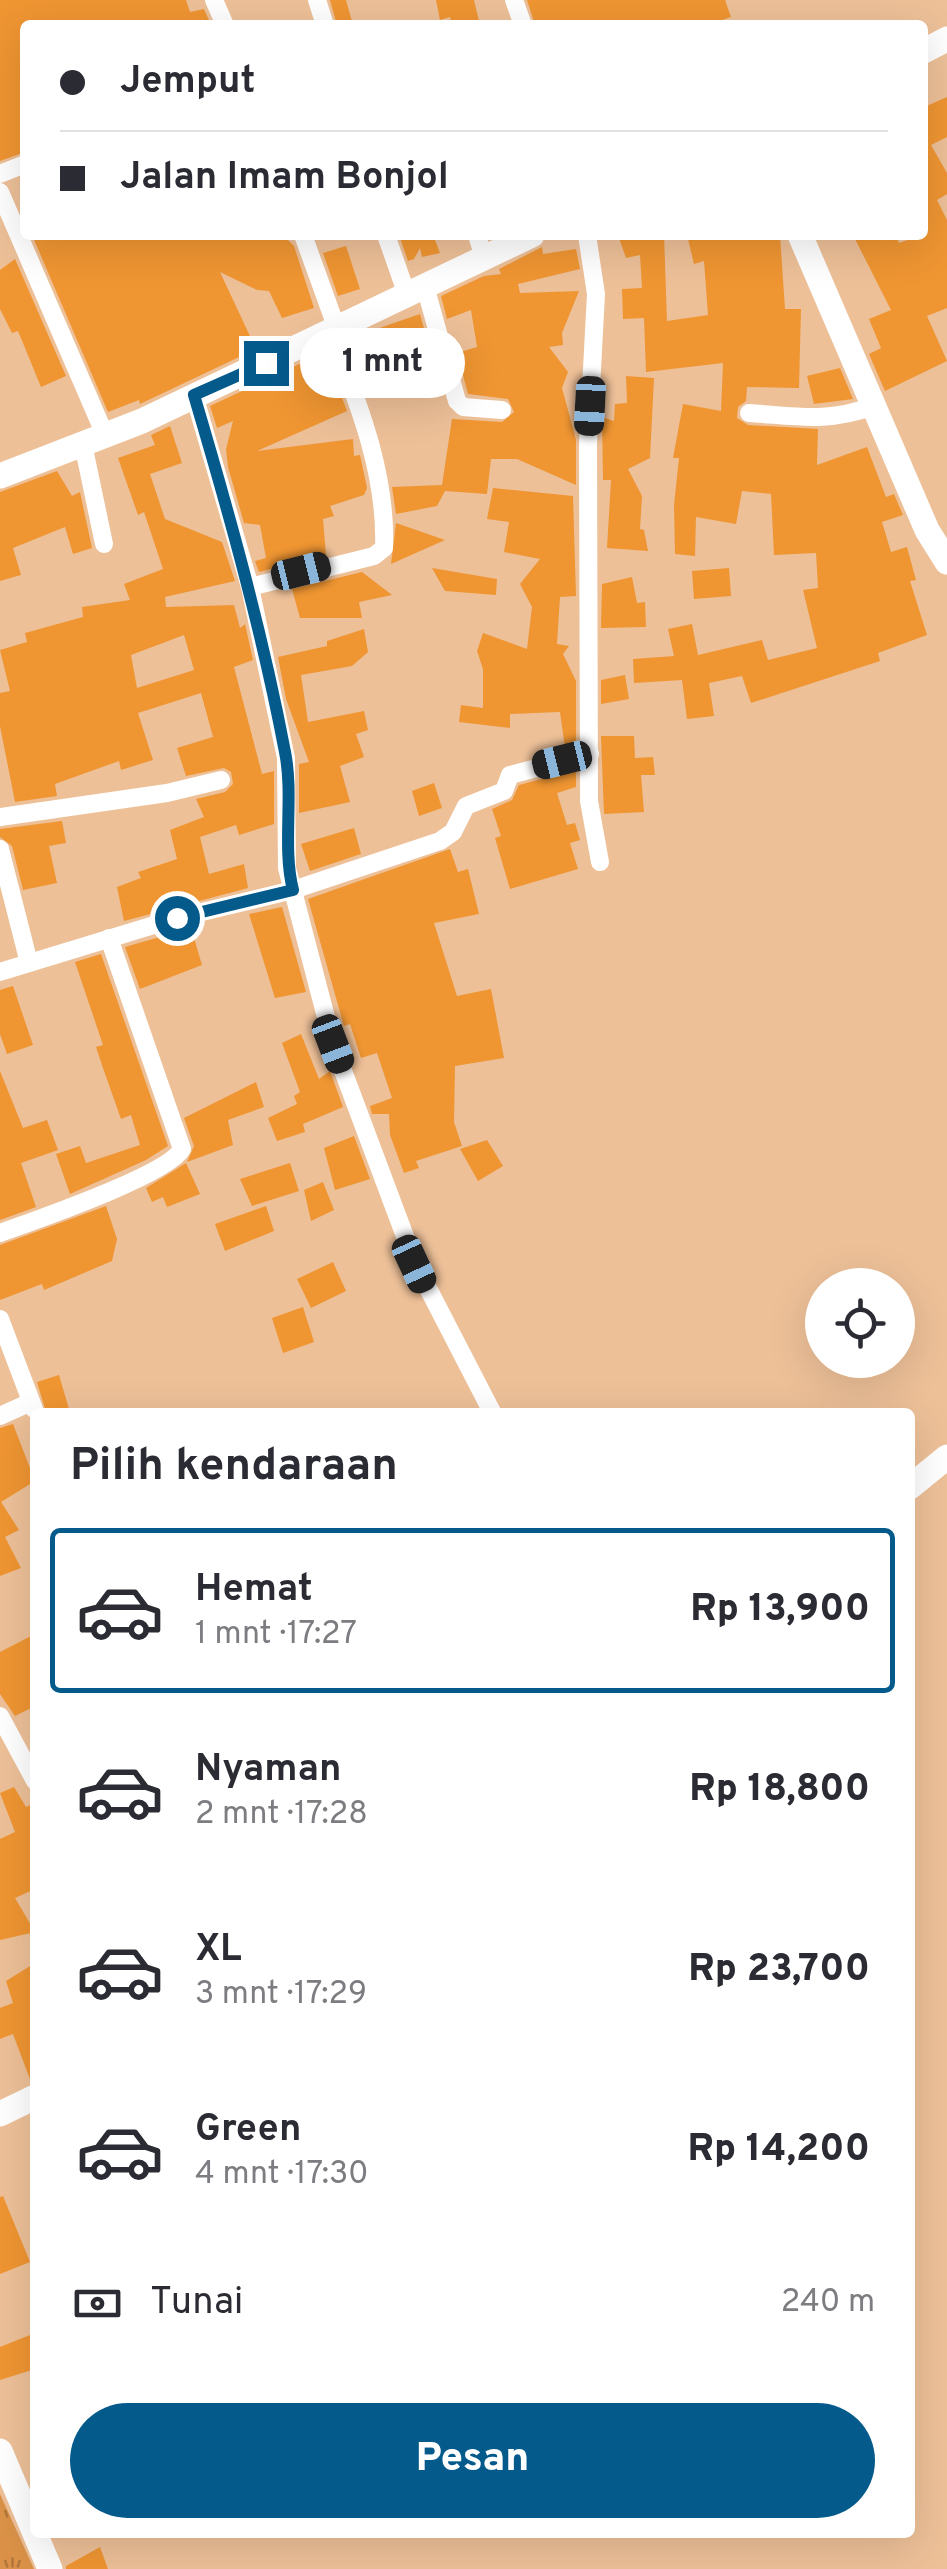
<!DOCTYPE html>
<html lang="id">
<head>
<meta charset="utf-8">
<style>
	body { margin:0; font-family:Overpass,sans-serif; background:#f7f7f7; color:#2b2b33; height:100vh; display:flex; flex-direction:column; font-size:38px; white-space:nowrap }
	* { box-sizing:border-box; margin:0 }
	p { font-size:32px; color:#7c7c81 }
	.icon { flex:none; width:55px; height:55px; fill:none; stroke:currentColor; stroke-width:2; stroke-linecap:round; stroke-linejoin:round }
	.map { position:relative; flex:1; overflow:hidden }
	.side { position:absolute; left:30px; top:1408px; width:885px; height:1130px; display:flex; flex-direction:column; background:#fff; border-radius:10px; box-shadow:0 10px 40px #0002 }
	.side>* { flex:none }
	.hud { position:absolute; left:20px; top:20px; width:908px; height:220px; border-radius:10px; box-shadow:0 10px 40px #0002; display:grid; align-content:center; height:220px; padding:0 40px; background:#fff }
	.controls { position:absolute; left:805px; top:1268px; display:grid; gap:20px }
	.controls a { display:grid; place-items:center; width:110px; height:110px; border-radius:50%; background:#fff; box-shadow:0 10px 40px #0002; font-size:50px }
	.end { position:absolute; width:45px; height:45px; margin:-22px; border:12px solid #055a8c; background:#fff; box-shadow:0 0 0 5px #fff }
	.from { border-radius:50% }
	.bubble { position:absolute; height:70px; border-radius:35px; background:#fff; box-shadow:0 10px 40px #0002; font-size:32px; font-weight:800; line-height:70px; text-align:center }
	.car { position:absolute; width:30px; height:60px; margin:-30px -15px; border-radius:12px; box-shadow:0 0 8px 2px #0007; background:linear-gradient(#222 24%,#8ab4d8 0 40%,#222 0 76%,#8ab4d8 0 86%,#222 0) }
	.hud b { display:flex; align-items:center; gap:35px; height:95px; font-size:38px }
	.hud b+b { border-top:2px solid #e1e1e2 }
	.hud i { width:25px; height:25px; background:#2b2b33 }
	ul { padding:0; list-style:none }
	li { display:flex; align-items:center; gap:30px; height:165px; margin:0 20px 15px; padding:0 20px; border:5px solid transparent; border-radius:10px }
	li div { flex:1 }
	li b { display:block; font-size:38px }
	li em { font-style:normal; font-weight:800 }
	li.on { border-color:#055a8c }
	li>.icon { width:90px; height:90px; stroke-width:1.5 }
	h2 { padding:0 40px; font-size:45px; line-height:120px }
	.pay { display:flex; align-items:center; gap:25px; height:110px; padding:0 40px; font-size:38px }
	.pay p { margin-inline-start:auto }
	.cta { display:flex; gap:20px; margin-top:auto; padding:20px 40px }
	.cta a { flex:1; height:115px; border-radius:60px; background:#055a8c; color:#fff; font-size:40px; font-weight:800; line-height:115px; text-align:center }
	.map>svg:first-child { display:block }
</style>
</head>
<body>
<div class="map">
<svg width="947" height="2569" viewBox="0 0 947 2569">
	<defs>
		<pattern id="park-tufts" width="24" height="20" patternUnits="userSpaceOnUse" patternTransform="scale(2.5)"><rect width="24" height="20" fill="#db9248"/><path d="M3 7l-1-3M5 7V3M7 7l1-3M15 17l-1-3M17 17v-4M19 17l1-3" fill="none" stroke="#b2763a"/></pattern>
	</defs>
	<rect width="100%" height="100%" fill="#edc098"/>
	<path fill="url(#park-tufts)" d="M0 2494 34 2569H0Z"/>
	<g fill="#ef9532" fill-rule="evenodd">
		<path d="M0 0H186L190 12 204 9 211 25H25V152L0 161Z"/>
		<path d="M330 0H346L353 25H337Z"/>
		<path d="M436 0H474L480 25H452L450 17 440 20Z"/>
		<path d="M527 0H725L731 17 708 25H535Z"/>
		<path d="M947 97V137L931 145 947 173V194L937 200 947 220V308L927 316 947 361 885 391 869 354 881 348 869 319 891 310 853 235H896L899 243 922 235V108Z"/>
		<path d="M32 235H283L294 246 314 308 282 318 269 291 257 290 220 272 256 349 140 404 139 400 108 412Z"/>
		<path d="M399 235H433L440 253 422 257 420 248 414 259 408 261Z"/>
		<path d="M618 235H664L667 321 708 315 704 261 694 264 687 235H780L785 309H801L799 388 747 387 746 401 738 407 737 418 748 425 818 429 817 465 867 447 886 497 894 494 903 515 882 522 891 552 907 547 916 580 910 581 927 635 878 653 880 661 751 703 742 676 709 683 714 716 687 719 682 680 634 683 633 659 674 656 668 629 692 624 698 655 762 640 768 660 817 648 803 590 818 588 816 553 774 555 771 494 742 491 736 524 696 517 695 556 675 554 674 505 679 458H673L683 404 721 411 723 363 646 372 644 318 623 319 622 289 642 288 640 255 626 258Z"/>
		<path d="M346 246 360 289 338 296 323 253Z"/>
		<path d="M542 247 543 254 576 249 580 269 518 284 520 293 579 291 562 333 563 345 549 347 568 372 562 388 576 440V485L517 459H491L487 494 445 491 437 506 396 514 392 487 442 485 452 419 502 422 514 412 508 399 468 394 457 353 477 347 471 310 447 319 441 296 484 276 501 274 499 269Z"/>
		<path d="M15 259 66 376 41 387 18 331 12 333 0 309V270Z"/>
		<path d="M420 314 440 386 429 394 427 386 406 392 403 384 387 388 379 359 357 364 348 341H367L365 333Z"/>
		<path d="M325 352 347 411 257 451 353 439 354 456 360 455 367 488 364 495 330 506 334 516 323 519 326 555 259 572 255 561 266 558 260 525 244 523 228 467 226 449 233 421 217 428 210 406Z"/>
		<path d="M840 368 853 399 814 404 807 376Z"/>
		<path d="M626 376 654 378 650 458 628 469 642 496 640 529 644 530 648 551 607 548 611 480H603L602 417 614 421 615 404 627 403Z"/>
		<path d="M170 426 182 463 150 474 165 519 222 542 235 581 165 597 166 607 234 605 240 628 245 624 253 660 234 667 262 774 274 771V824L239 835 236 825 200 837 209 874 244 864 248 888 124 921 117 887 141 878 138 872 177 859 170 830 204 817 196 799 225 792 233 784 231 772 224 768 186 776 177 748 213 737 201 693 138 713 153 760 121 770 119 761 55 784 57 796 15 802 0 726V693L10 691 0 650 27 642 25 633 83 617 82 607 130 600 124 584 163 569 144 512 138 515 118 458 155 445 151 435ZM184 635 194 670 137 688 131 655Z"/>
		<path d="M57 471 72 496 80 492 92 548 73 554 65 527 13 548 21 575 0 581V492Z"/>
		<path d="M493 488 573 496 576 596 560 597 557 644 569 646 563 654 576 681V745L565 748 560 712 510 714V728L459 722 461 705 483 708V669L477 651 483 633 527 649 532 607 520 584 540 559 504 552 509 522 487 519Z"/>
		<path d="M396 523 445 540 391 564Z"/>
		<path d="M432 568 497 579 496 595 445 591Z"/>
		<path d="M729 568 731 596 694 599 692 571Z"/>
		<path d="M362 572 392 595 359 602 362 618H300L292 589Z"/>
		<path d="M632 577 637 603 645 602 646 627 601 628 602 584Z"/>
		<path d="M364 629 368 652 352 666 301 675 308 722 364 711 368 730 356 734 364 757 340 766 350 802 299 813V764L309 762 286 699 278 657 327 646V641Z"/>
		<path d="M625 675 629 699 601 704V680Z"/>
		<path d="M601 736H634L635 758 653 757 655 775H641L644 812 604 814Z"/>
		<path d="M576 770V787L557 793 567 825 575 823 580 840 570 843 578 869 510 889 495 838 501 836 492 809 512 800 519 785Z"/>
		<path d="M434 783 442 808 419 816 412 791Z"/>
		<path d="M62 821 66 843 49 846 57 883 23 890 12 846 0 837V829Z"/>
		<path d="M354 828 361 854 310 871 301 844Z"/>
		<path d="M450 849 458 872 468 869 479 914 434 923 457 996 491 989 504 1058 455 1066 454 1122 462 1146 416 1161 419 1168 404 1173 390 1135 389 1114H372L370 1106 392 1098 377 1053 361 1058 350 1024 344 1026 308 899Z"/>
		<path d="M282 907 306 992 275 998 249 914Z"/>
		<path d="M191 928 202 965 140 989 125 947Z"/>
		<path d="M101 954 168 1146 146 1160 70 1194 56 1154 80 1146 86 1163 140 1145 131 1115 121 1119 103 1068 96 1047 103 1045 75 962Z"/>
		<path d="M13 986 33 1045 7 1054 0 1034V990Z"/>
		<path d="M301 1034 319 1079 330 1071 343 1107 303 1124 305 1132 277 1141 268 1118 297 1104 294 1096 300 1092 282 1043Z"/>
		<path d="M0 1071 23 1128 47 1120 58 1150 21 1163 36 1207 0 1220Z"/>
		<path d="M256 1082 264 1107 228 1120 233 1145 187 1162 194 1146 184 1118Z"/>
		<path d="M354 1136 370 1179 335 1190 324 1148Z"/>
		<path d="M487 1140 503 1166 478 1181 460 1149Z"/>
		<path d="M186 1163 200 1194 167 1207 163 1197 152 1202 146 1188Z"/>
		<path d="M290 1163 299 1191 252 1206 240 1179Z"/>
		<path d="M323 1182 334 1210 311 1221 304 1190Z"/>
		<path d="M106 1206 117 1239 112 1261 44 1290 42 1284 0 1300V1245Z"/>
		<path d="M266 1206 274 1231 225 1251 215 1224Z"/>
		<path d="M333 1262 346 1291 311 1308 297 1279Z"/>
		<path d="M303 1307 314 1342 283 1353 272 1318Z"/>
		<path d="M59 1375 69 1409 46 1412 37 1382Z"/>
		<path d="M13 1424 35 1481 1 1502 19 1530 5 1537 21 1568 0 1576V1428Z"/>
		<path d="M35 1634V1706L15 1716 0 1694V1652Z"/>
		<path d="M14 1787 26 1807 35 1803V1889L15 1898 35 1932 0 1940V1839L15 1832 0 1793Z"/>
		<path d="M35 1963V2081L31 2082 13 2034 0 2039V2008L13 2003 6 1981Z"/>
		<path d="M3 2196 30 2262 0 2274V2197Z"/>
		<path d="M35 2333V2369L0 2380V2347Z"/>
		<path d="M100 2547 108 2569H66V2566Z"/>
	</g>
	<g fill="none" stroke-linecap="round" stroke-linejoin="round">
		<g stroke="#fff" stroke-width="18">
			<path d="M214 0 225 25"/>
			<path d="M317 0 325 25"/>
			<path d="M514 0 523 25"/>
			<path d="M0 174 25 164"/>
			<path d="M0 192 105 435"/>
			<path d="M303 235 337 329"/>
			<path d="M386 235 407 295"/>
			<path d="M477 235 484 258"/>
			<path d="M587 235 596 294 588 444 589 801 600 862"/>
			<path d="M425 286 457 401 463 407 502 410"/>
			<path d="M194 395 250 587 286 758 287 868 333 1044 415 1263 492 1412"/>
			<path d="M749 413C798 416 826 423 874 406"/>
			<path d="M83 444 104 544"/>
			<path d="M250 587 374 556 384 548C387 473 357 400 331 332"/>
			<path d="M0 817 167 793 221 780"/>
			<path d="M0 849 29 963"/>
			<path d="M0 972 177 918 293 890 440 841 453 832 466 806 504 791 510 775 590 754"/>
			<path d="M0 1233C33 1221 168 1175 182 1149L109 938"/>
			<path d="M0 1319 34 1409"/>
			<path d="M0 1416 31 1402"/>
			<path d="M0 1716 35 1781"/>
		</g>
		<g stroke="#fff" stroke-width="25">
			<path d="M922 52 947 39"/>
			<path d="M800 235 927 530 947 562"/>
			<path d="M0 476 142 421 532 235"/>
			<path d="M910 1487 947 1457"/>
			<path d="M0 2114 35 2097"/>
			<path d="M0 2451 50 2569"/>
		</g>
	</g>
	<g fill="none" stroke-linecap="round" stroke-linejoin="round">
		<path stroke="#055a8c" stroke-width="12" d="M177 918 293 890C282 846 294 797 285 752 262 631 229 513 194 395L266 363"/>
	</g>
</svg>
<div class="controls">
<a><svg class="icon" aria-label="locate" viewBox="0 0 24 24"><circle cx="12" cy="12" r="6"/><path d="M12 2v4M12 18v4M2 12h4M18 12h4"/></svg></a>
</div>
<i class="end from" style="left:177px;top:918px"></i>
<i class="end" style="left:266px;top:363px"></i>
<div class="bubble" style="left:300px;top:328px;width:165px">1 mnt</div>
<i class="car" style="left:590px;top:406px;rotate:183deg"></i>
<i class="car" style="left:301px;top:571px;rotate:76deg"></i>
<i class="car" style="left:562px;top:760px;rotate:256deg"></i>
<i class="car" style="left:333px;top:1044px;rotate:159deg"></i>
<i class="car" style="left:414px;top:1264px;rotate:155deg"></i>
<div class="hud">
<b><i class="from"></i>Jemput</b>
<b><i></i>Jalan Imam Bonjol</b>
</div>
<section class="side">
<h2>Pilih kendaraan</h2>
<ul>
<li class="on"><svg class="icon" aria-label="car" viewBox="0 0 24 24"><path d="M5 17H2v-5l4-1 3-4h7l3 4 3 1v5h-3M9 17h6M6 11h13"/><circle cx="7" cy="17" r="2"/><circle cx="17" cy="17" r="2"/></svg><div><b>Hemat</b><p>1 mnt · 17:27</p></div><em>Rp 13,900</em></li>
<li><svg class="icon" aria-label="car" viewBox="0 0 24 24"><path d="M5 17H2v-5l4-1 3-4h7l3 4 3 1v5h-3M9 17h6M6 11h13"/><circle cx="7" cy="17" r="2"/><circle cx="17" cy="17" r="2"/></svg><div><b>Nyaman</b><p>2 mnt · 17:28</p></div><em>Rp 18,800</em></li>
<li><svg class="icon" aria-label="car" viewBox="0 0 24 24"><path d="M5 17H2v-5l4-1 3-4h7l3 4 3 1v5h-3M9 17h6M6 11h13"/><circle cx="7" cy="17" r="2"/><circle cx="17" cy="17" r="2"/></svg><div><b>XL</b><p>3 mnt · 17:29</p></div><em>Rp 23,700</em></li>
<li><svg class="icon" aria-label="car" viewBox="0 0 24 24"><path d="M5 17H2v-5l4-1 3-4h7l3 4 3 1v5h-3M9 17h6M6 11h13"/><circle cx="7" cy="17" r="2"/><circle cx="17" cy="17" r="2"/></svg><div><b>Green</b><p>4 mnt · 17:30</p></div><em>Rp 14,200</em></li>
</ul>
<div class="pay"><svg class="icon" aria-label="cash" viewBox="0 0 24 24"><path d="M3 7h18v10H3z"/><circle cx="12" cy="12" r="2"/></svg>Tunai<p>240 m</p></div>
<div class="cta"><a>Pesan</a></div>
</section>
</div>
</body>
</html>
